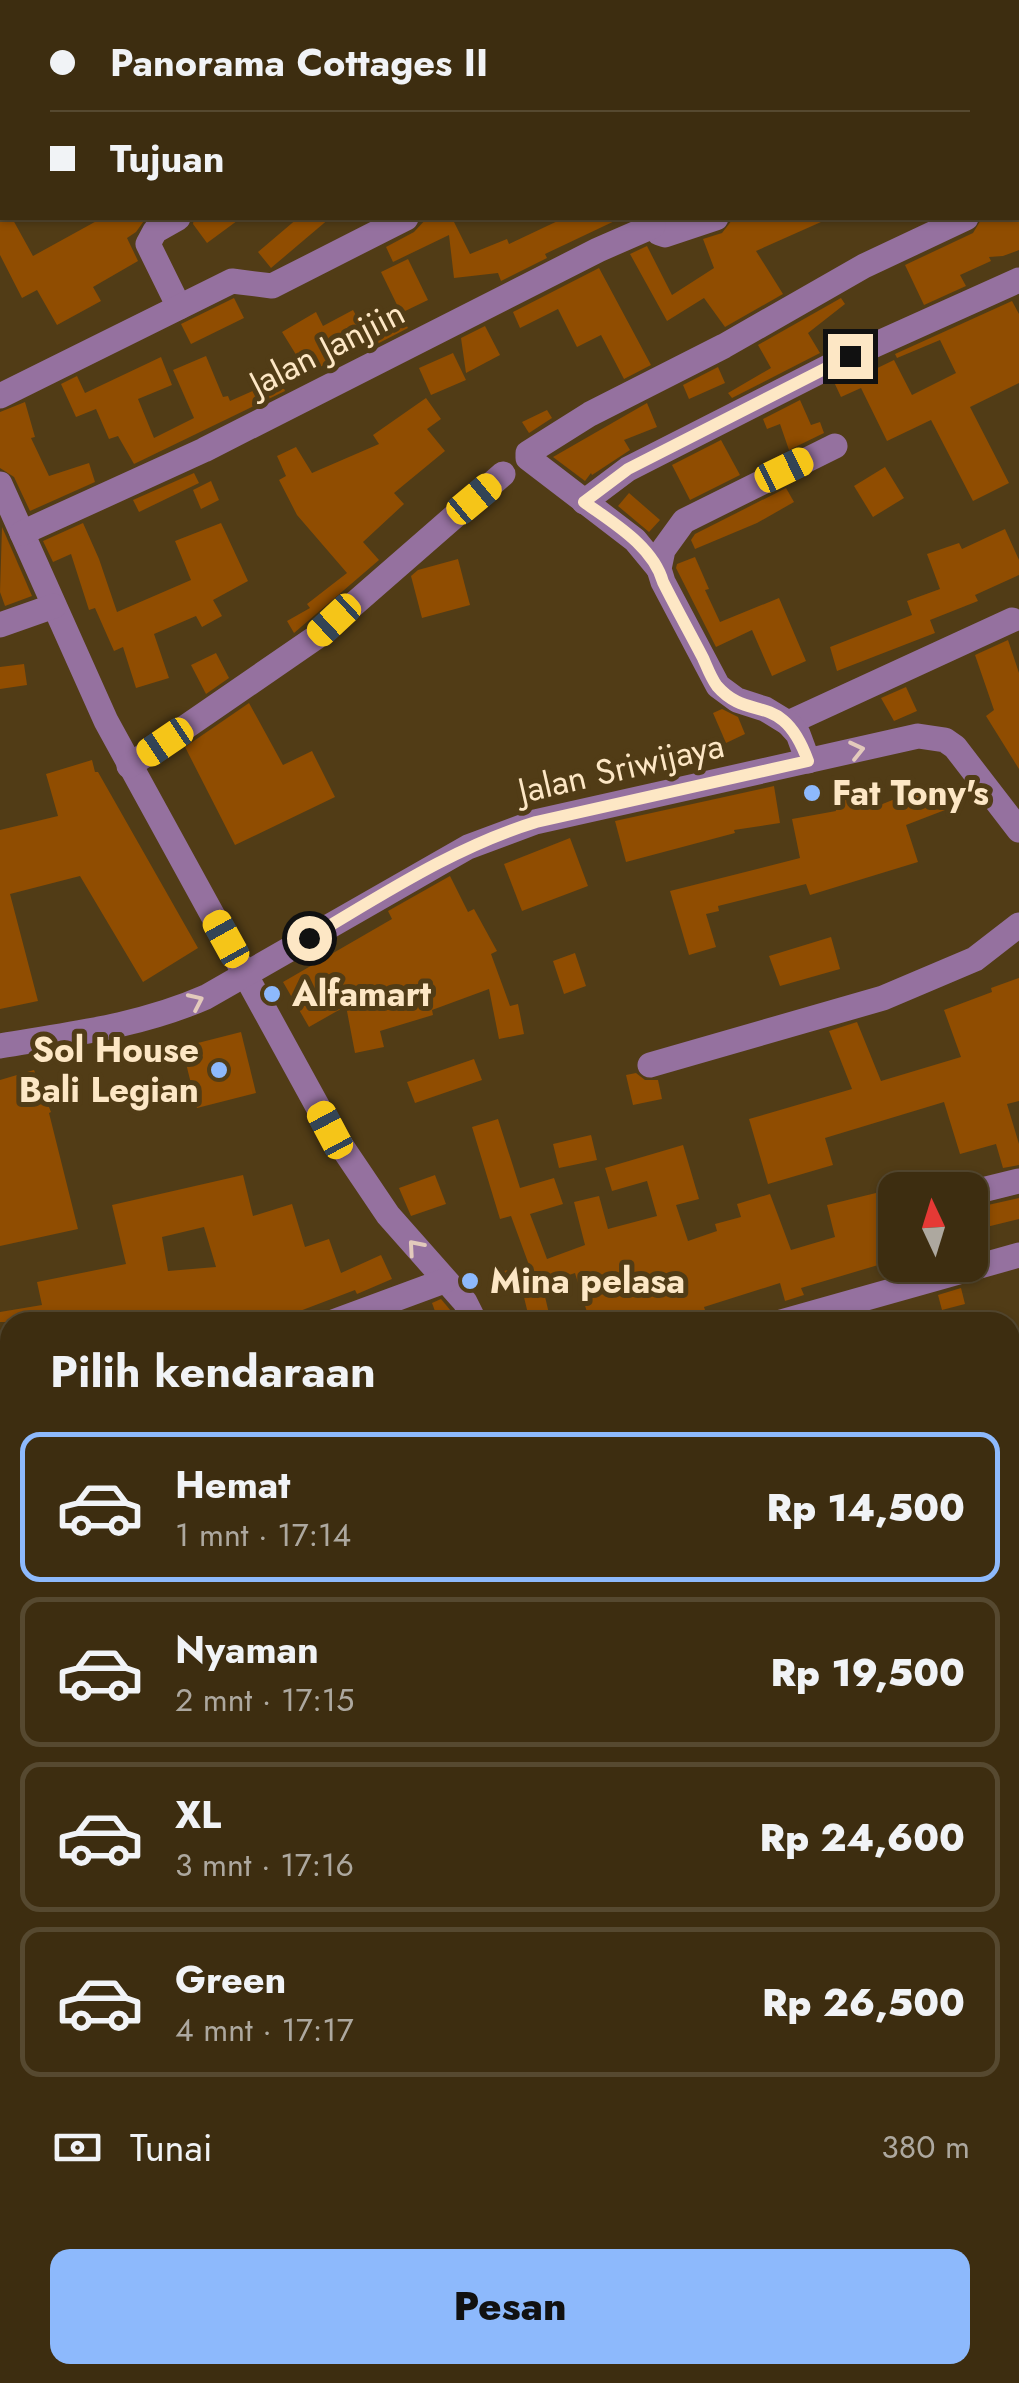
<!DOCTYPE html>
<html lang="id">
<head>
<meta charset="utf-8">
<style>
	body { margin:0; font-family:Jost,sans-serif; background:#443519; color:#f1f3f6; height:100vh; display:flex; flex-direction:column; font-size:38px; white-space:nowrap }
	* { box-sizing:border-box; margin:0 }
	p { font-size:32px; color:#ada89f }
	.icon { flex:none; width:55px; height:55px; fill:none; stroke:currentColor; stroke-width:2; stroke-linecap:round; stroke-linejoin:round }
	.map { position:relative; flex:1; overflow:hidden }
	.sheet { position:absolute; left:0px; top:1312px; width:1020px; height:1072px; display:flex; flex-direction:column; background:#3d2d10; border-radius:30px 30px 0 0; box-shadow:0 2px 8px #0004,0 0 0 2px #564930 }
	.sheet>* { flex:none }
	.guide { position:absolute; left:0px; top:0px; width:1020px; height:220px; box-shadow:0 2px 8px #0004,0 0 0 2px #564930; display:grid; align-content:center; height:220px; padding:0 50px; background:#3d2d10 }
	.needle { width:65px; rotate:356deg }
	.fabs { position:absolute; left:878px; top:1172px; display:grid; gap:20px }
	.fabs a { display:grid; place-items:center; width:110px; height:110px; border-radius:20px; background:#3d2d10; box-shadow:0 2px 8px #0004,0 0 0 2px #564930; font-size:50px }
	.end { position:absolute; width:45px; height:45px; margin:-22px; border:12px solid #fde7c5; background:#111; box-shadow:0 0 0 5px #111 }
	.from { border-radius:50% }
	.car { position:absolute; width:30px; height:60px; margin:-30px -15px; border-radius:12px; box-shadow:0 0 8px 2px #0007; background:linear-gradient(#f5c518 24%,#345 0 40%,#f5c518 0 76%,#345 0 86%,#f5c518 0) }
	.guide b { display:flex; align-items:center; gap:35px; height:95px; font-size:38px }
	.guide b+b { border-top:2px solid #564930 }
	.guide i { width:25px; height:25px; background:#f1f3f6 }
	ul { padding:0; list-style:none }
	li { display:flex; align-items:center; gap:30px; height:150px; margin:0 20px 15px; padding:0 30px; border:5px solid #564930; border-radius:20px }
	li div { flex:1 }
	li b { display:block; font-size:38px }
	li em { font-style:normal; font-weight:800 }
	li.current { border-color:#8db9fc }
	li>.icon { width:90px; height:90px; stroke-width:1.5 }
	h2 { padding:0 50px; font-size:45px; line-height:120px }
	.pay { display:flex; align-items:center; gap:25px; height:110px; padding:0 50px; font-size:38px }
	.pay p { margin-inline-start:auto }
	.primary-button { display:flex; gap:20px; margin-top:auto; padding:20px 50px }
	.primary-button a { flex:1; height:115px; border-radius:20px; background:#8db9fc; color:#111; font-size:40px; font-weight:800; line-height:115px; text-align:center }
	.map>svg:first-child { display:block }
</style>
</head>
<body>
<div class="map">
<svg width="1019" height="2383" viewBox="0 0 1019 2383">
	<rect width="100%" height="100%" fill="#513c16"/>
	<g fill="#904d01" fill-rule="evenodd">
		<path d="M0 194 2 218H12L33 256 102 218H146L136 232 127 238 138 261 93 287 101 301 57 325 37 290 22 298 0 255Z"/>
		<path d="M194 218H241L207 243 193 224Z"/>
		<path d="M298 218H330L271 268 258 252Z"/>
		<path d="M427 218H452L470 254 507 239 509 244 564 218H621L545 254 547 258 501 281 498 273 454 278 449 235 393 262 386 247 414 232Z"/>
		<path d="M739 218H830L756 251 783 294 725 327 704 298 667 321 630 254 647 246 672 295 714 268 703 239 722 233 732 220Z"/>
		<path d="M982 218H1019V250L1003 256 989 257 991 261 960 275 966 286 924 305 905 265 973 233Z"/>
		<path d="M408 259 428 300 401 313 381 272Z"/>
		<path d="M599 268 651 365 624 379 601 335 577 347 558 309 520 328 513 312Z"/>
		<path d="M234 298 244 318 191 344 181 324Z"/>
		<path d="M841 298 845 304 808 333 820 353 732 398 728 393 771 368 758 345Z"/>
		<path d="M1012 301 1019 314V383L970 407 1009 483 973 501 931 420 887 441 861 388 841 397 834 382 864 367 867 373 894 360 912 395 956 373 940 340 897 358 895 354Z"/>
		<path d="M353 310 365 332 336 347 341 355 308 374 282 332 316 312 323 326Z"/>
		<path d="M400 314 408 328 377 344 369 330Z"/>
		<path d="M485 326 500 355 466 373 461 338Z"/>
		<path d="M453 353 466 380 431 395 419 368Z"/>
		<path d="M206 356 223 397 228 396 230 401 280 379 285 391 134 464 118 436 109 439 96 409 76 417 61 384 77 376 85 393 161 357 172 385 138 399 154 438 194 418 173 370Z"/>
		<path d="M718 367 725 383 689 399 683 385Z"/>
		<path d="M426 398 441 419 427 429 445 451 394 493 404 504 363 542 379 560 294 633 287 621 310 608 307 604 347 573 297 515 279 480 286 476 277 456 296 447 312 473 379 444 373 435Z"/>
		<path d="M800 400 811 425 820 422 824 433 789 450 780 424 767 429 763 419Z"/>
		<path d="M25 402 35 437 31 438 49 476 89 463 95 482 30 511 14 477 0 468V412Z"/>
		<path d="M647 403 657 427 624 440 630 450 592 475 591 473 585 481 553 457Z"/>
		<path d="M547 410 552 418 529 433 522 422Z"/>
		<path d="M721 440 740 475 690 500 672 465Z"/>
		<path d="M885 467 904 498 873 517 854 486Z"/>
		<path d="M194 473 199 483 139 512 133 500Z"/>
		<path d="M211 481 219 500 201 509 193 490Z"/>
		<path d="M786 488 794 502 757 523 695 549 691 540 695 534Z"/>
		<path d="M629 493 660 520 649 532 618 506Z"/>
		<path d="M83 523 99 559 117 612 191 580 175 541 221 523 248 581 213 600 222 616 202 627 196 616 154 634 169 678 136 688 123 647 114 651 95 608 89 610 71 554 53 562 43 541Z"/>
		<path d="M2 527 32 596 5 606 0 592Z"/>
		<path d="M1005 529 1019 560V575L975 595 978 601 930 620 935 633 837 671 830 647 912 615 907 601 940 589 927 554 959 543 962 549Z"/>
		<path d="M695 557 709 589 705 590 720 622 779 598 806 661 772 676 752 630 716 647 676 568 677 564Z"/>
		<path d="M458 559 470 605 422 618 411 576 418 570Z"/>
		<path d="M1008 640 1019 673V769L986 716 994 710 975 655Z"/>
		<path d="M216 653 229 678 206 694 191 665Z"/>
		<path d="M24 664 27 685 0 689V667Z"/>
		<path d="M906 687 917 711 894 721 881 698Z"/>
		<path d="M249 703 283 765 312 751 335 797 235 845 185 747Z"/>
		<path d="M722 709 738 717 745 734 726 743 713 713Z"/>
		<path d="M92 760 95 772H98L198 948 143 982 80 876 10 894 38 1001 0 1009V830L58 816 46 774Z"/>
		<path d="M935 783 945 810 906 825 918 862 810 895 806 884 718 906 719 911 706 914 716 947 689 955 670 891 800 858 792 819 836 811 834 801 878 793 880 805Z"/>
		<path d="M774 786 780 823 734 830 735 833 626 862 615 821Z"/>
		<path d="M570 838 588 886 522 911 504 864Z"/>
		<path d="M450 876 468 912 474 909 497 951 491 954 510 1006 518 1004 524 1034 499 1039 489 989 432 1010 433 1015 380 1031 384 1047 355 1053 346 1006 309 1027 283 982 392 919 388 911Z"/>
		<path d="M831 937 840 969 780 986 769 956Z"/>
		<path d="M575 953 586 986 564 994 553 961Z"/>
		<path d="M1019 978V1101L1007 1104 1019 1144V1165L1003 1168 996 1144 960 1154 944 1102 825 1138 833 1165 768 1184 749 1119 852 1089 829 1031 857 1022 881 1081 961 1057 944 1010 992 992 991 988Z"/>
		<path d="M241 1032 256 1093 197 1108 182 1047Z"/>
		<path d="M474 1059 482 1080 415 1103 407 1082Z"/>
		<path d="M34 1070 51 1112 49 1113 78 1229 0 1246V1080Z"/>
		<path d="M636 1073 645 1080H658L662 1099 633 1105 626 1075Z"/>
		<path d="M498 1119 520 1188 554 1178 563 1204 530 1214 547 1259 585 1245 574 1202 599 1196 608 1229 657 1216 647 1181 612 1191 605 1168 683 1145 699 1199 676 1205 688 1241 717 1231 715 1224 741 1217 737 1204 770 1194 791 1250 835 1237 827 1205 880 1192 888 1222 895 1219V1260L801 1288 804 1295 785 1301 780 1283 704 1307 709 1322H590L575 1273 542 1284 551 1322H530L522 1289 496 1295 491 1274 529 1265 511 1216 500 1219 472 1127Z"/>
		<path d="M591 1135 597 1160 559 1168 553 1144Z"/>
		<path d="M243 1175 253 1216 292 1204 305 1247 329 1239 341 1273 381 1255 392 1279 357 1294 355 1290 271 1322H149L148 1319 111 1322H0V1312L42 1305 37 1282 126 1264 112 1205ZM204 1227 216 1267 168 1271 162 1237Z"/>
		<path d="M435 1175 446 1204 411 1216 399 1188Z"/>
		<path d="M1019 1198V1219L970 1231V1209Z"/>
		<path d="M961 1288 965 1304 942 1310 938 1295Z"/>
		<path d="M441 1299 451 1311 456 1322H439L432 1303Z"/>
	</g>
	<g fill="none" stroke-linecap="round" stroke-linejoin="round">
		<g stroke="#95719f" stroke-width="25">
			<path d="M245 0 246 2"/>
			<path d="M48 2 56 0"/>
			<path d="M338 2 342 0"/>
			<path d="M564 2 569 0"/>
			<path d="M739 2 743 0"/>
			<path d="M961 2 965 0"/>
			<path d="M0 18 2 17"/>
			<path d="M1018 86 1019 88"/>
			<path d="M1018 193 1019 192"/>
			<path d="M178 218 155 231 148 244 179 307"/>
			<path d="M648 218 659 233 665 235 716 218"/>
			<path d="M0 396 232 281 272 286 406 218"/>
			<path d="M0 484 106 721 330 1129 388 1215 465 1302 475 1322"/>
			<path d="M584 502 628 469 850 356 1019 280"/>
			<path d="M22 533 204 450 598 250 653 226"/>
			<path d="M659 569 635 540 528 458V453L590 414 724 346 864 266 966 218"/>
			<path d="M0 625 54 606"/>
			<path d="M788 723 1012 620"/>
			<path d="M808 761 798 734 788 723 765 709 737 700 718 686 663 582 659 569 663 550 684 521 835 446"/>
			<path d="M129 766 315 638 503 474"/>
			<path d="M0 1046C71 1034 140 1026 206 997L468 847 535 822 918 736 945 740 955 747 1019 830"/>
			<path d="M650 1065 883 998 975 959 1019 925"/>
			<path d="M970 1193 1019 1181"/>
			<path d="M333 1322 444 1281"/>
			<path d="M781 1322 1019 1255"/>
			<path d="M0 1418 10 1415"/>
			<path d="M1010 1581H1019"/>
			<path d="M0 1641 10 1639"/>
			<path d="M0 1778 10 1774"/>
			<path d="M0 1939 10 1936"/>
			<path d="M1010 2046 1019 2075"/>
			<path d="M1010 2185 1019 2183"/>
			<path d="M912 2375 915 2383"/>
			<path d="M1016 2381 1017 2383"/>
			<path d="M290 2383 321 2375"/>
		</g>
		<g stroke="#e99ffd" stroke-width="25">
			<path d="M0 1600 10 1627"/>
			<path d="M278 2375 281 2383"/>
		</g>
	</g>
	<defs><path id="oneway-chevron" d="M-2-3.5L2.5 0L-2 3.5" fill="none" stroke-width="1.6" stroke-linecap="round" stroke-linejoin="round" transform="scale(2.5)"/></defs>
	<g stroke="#e3cabc">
		<use href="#oneway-chevron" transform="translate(857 750) rotate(-13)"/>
		<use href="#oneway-chevron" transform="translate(196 1001) rotate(-25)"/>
		<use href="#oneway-chevron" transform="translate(415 1247) rotate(-131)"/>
	</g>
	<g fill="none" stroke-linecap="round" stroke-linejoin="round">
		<path stroke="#fde7c5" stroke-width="12" d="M309 938C382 895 454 847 536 822L808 761C782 689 750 724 717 686 711 678 707 667 703 658 690 633 676 608 663 582 653 546 613 523 584 502L628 469 850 356"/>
	</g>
	<g fill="#8db9fc" stroke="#513c16" stroke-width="4">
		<circle cx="812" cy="793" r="10"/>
		<circle cx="272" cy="994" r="10"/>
		<circle cx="219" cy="1070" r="10"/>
		<circle cx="470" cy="1281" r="10"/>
	</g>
	<g text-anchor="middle" stroke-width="10" stroke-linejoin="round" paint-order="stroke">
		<g font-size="35" fill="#fde7c5" stroke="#513c16">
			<text transform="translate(327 348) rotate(-27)" y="12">Jalan Janjiin</text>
			<text transform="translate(621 768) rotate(-13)" y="12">Jalan Sriwijaya</text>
		</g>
		<g font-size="35" font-weight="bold" fill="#fde7c5" stroke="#513c16" text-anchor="start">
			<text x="832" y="805">Fat Tony's</text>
			<text x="292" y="1006">Alfamart</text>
			<text x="199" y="1062" text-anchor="end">Sol House<tspan x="199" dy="40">Bali Legian</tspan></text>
			<text x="490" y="1293">Mina pelasa</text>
		</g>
	</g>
</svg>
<div class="fabs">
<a><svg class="needle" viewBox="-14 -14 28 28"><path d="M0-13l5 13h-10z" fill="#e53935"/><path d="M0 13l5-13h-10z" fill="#ada89f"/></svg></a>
</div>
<i class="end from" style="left:309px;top:938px"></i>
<i class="end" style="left:850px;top:356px"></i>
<i class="car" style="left:784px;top:470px;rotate:64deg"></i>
<i class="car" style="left:474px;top:499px;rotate:50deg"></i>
<i class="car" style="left:334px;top:620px;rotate:227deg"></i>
<i class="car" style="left:165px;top:742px;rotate:236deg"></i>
<i class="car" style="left:226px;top:939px;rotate:331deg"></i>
<i class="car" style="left:330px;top:1130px;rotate:332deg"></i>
<div class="guide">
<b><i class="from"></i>Panorama Cottages II</b>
<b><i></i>Tujuan</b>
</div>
<section class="sheet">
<h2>Pilih kendaraan</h2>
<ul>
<li class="current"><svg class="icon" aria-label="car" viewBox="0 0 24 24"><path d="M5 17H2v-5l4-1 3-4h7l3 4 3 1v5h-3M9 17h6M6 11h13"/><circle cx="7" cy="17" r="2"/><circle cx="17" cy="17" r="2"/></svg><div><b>Hemat</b><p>1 mnt · 17:14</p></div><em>Rp 14,500</em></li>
<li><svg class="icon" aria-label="car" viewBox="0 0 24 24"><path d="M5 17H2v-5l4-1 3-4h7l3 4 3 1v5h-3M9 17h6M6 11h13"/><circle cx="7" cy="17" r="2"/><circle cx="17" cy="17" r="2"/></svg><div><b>Nyaman</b><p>2 mnt · 17:15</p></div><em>Rp 19,500</em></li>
<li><svg class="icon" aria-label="car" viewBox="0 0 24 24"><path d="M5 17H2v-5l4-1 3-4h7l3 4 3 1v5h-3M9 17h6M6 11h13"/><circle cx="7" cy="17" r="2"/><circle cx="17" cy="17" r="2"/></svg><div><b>XL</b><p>3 mnt · 17:16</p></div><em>Rp 24,600</em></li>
<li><svg class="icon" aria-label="car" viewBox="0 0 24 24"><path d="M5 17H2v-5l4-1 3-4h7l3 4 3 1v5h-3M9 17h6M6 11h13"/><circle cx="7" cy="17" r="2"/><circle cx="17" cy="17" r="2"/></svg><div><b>Green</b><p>4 mnt · 17:17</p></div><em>Rp 26,500</em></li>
</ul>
<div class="pay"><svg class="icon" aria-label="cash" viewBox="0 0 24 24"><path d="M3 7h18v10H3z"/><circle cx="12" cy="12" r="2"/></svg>Tunai<p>380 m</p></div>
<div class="primary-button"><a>Pesan</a></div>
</section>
</div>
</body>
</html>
